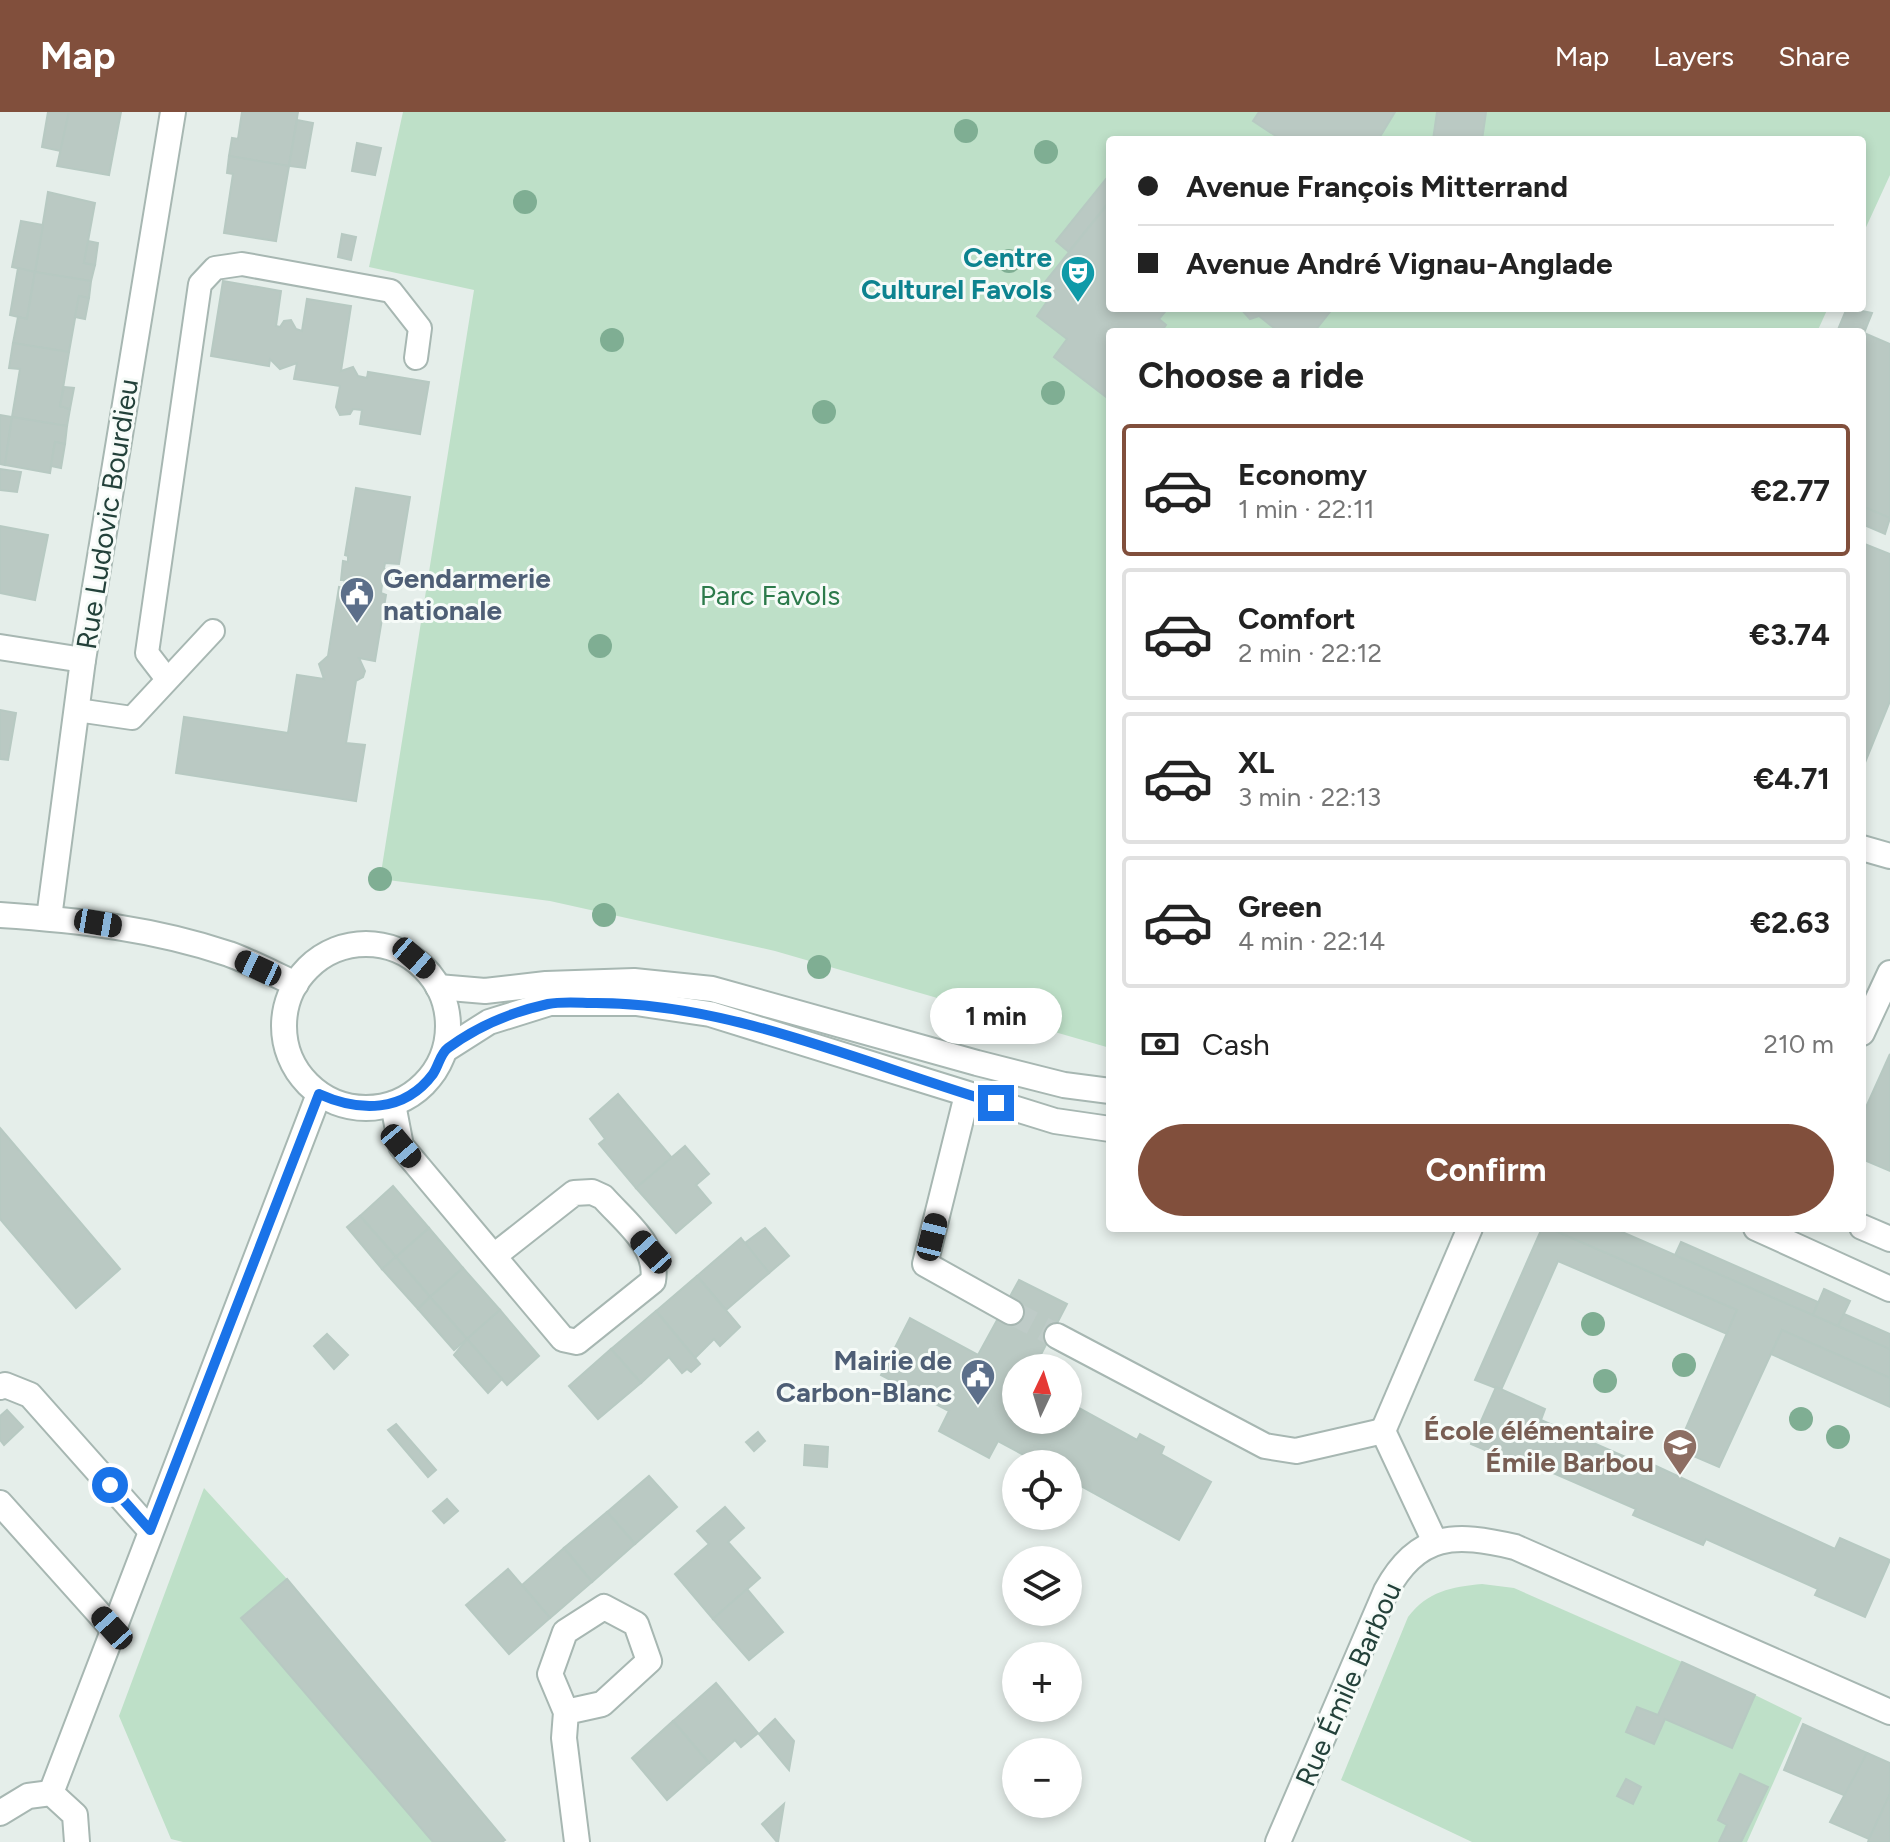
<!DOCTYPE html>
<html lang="en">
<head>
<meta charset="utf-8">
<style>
	body { margin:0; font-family:Figtree,sans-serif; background:#f6f6f6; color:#222; height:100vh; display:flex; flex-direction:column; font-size:30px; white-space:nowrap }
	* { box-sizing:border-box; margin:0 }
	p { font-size:26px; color:#767676 }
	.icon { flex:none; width:44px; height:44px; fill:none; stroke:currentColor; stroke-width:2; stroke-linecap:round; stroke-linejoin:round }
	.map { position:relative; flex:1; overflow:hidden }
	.side { position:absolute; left:1106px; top:216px; width:760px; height:904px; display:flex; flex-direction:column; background:#fff; border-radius:8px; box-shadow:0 4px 12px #0003 }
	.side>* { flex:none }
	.guide { position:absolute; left:1106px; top:24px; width:760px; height:176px; border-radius:8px; box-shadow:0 4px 12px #0003; display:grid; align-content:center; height:176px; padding:0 32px; background:#fff }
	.needle { width:52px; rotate:4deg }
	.buttons { position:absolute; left:1002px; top:1242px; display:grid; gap:16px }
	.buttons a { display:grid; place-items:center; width:80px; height:80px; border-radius:50%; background:#fff; box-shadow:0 4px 12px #0003; font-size:40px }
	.end { position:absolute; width:36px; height:36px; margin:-18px; border:10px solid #1a73e8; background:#fff; box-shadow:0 0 0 4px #fff }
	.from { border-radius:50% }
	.bubble { position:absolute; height:56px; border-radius:28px; background:#fff; box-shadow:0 4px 12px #0003; font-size:26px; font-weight:700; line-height:56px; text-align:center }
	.car { position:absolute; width:24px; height:48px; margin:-24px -12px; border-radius:10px; box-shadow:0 0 6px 2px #0007; background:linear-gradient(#222 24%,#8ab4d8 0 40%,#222 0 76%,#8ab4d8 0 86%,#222 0) }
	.guide b { display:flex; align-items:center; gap:28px; height:76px; font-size:30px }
	.guide b+b { border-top:2px solid #e0e0e0 }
	.guide i { width:20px; height:20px; background:#222 }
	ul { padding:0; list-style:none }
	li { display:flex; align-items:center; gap:24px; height:132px; margin:0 16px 12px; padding:0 16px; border:4px solid #e0e0e0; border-radius:8px }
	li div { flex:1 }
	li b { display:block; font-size:30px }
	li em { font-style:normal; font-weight:700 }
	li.on { border-color:#814f3c }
	li>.icon { width:72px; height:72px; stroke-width:1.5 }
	h2 { padding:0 32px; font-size:36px; line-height:96px }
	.pay { display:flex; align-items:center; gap:20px; height:88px; padding:0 32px; font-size:30px }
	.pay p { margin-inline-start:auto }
	.action { display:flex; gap:16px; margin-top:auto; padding:16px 32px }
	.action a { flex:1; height:92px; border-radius:48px; background:#814f3c; color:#fff; font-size:32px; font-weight:700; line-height:92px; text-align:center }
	header { display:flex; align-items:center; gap:48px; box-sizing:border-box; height:112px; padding:0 40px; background:#814f3c; color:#fff }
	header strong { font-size:38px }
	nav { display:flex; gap:44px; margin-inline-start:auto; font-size:28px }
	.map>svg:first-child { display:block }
</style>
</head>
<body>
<header>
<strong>Map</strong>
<nav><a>Map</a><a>Layers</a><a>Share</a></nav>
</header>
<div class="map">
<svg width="1890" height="1730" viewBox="0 0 1890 1730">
	<rect width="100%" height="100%" fill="#e5eeea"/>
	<g fill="#bee0c8">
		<path d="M403 0H1890V63L1862 124V28H1110V196H1828L1817 220H1110V936L775 839 550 789 380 767 474 178 369 155Z"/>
		<path d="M204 1376 287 1467 241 1506 433 1730H183L171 1727 119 1604Z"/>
		<path d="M1482 1472 1514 1476 1682 1550 1658 1603 1637 1595 1626 1619 1653 1632 1665 1607 1732 1636 1755 1583 1802 1606 1747 1730H1472L1341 1668 1408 1505C1428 1479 1451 1475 1482 1472Z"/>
	</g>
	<g fill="#bac9c3" stroke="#b7c9c2" stroke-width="2">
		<path d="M48 0H69L61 39 42 35Z"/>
		<path d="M69 0H121L109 63 57 54Z"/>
		<path d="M242 0H298L289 54 229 44 232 26 238 27Z"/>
		<path d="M1259 0H1395L1378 28H1282L1253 9Z"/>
		<path d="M1437 0H1486L1482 28H1433Z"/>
		<path d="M297 8 313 11 305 56 289 54Z"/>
		<path d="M357 31 381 36 375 63 352 59Z"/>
		<path d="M229 44 289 54 276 129 224 121 233 62 227 61Z"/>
		<path d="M1110 62V89L1069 140 1056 129Z"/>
		<path d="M48 80 95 91 84 151 95 153 91 169 35 160Z"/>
		<path d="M1110 89V196H1168L1159 207 1166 213 1161 220H1110V288L1054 245 1067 227 1037 204 1048 188 1037 180Z"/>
		<path d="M21 109 43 113 35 160 12 155Z"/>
		<path d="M342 122 356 125 351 148 338 145Z"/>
		<path d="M88 129 98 131 95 153 84 151Z"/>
		<path d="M18 156 35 160 27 207 10 203Z"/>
		<path d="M35 160 91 169 89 186 79 184 69 240 13 231 18 205 27 207Z"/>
		<path d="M223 169 281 179 276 214 280 215 284 209 291 208 296 217 302 219 307 187 351 194 341 259 353 255 358 264 367 266 368 260 429 270 420 322 360 312 362 298 353 297 350 302 340 303 336 295 340 274 294 267 297 251 280 257 270 247 269 254 211 244Z"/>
		<path d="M79 184 89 186 85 207 75 205Z"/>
		<path d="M1240 196H1333L1314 220H1279L1259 204 1250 207Z"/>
		<path d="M1847 196 1872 201 1864 221 1890 232V406L1862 394V220H1837Z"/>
		<path d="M13 231 69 240 60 294 70 297 67 314 12 305 20 257 9 256Z"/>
		<path d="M64 275 74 276 70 297 60 294Z"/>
		<path d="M0 303 12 305 5 353 0 352Z"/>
		<path d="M12 305 67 314 65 332 55 330 50 361 5 353Z"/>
		<path d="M55 330 65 332 61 356 51 354Z"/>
		<path d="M0 357 21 360 17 380 0 378Z"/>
		<path d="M356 376 410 385 399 452 385 451 384 456 391 466 382 473 381 481 386 483 375 549 359 546 365 559 363 565 356 569 346 631 365 633 356 689 176 661 184 605 288 621 297 563 324 567 319 552 328 544 339 475 343 476 345 468H341L343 449 348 450V444L345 443Z"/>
		<path d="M1862 394 1890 406 1885 422 1862 412Z"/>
		<path d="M0 414 48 423 35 488 0 481Z"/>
		<path d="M1862 431 1890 442V589L1862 658Z"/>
		<path d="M0 598 16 601 8 648 0 647Z"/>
		<path d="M1890 942V1059L1862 1047V1004Z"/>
		<path d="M618 982 672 1046 636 1076 599 1032 605 1027 590 1007Z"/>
		<path d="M0 1016 120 1157 76 1196 0 1107Z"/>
		<path d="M685 1034 709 1062 696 1073 711 1091 676 1121 636 1076Z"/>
		<path d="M393 1074 429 1116 396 1145 360 1104Z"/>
		<path d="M360 1104 396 1145 382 1157 347 1115Z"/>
		<path d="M429 1116 463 1156 430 1185 396 1145Z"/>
		<path d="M765 1116 789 1144 769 1161 745 1131Z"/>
		<path d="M1542 1116H1549L1737 1198 1727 1222 1558 1149 1501 1278 1475 1268Z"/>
		<path d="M1549 1116H1613L1813 1203 1890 1237V1266L1782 1218 1719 1355 1677 1337 1737 1198Z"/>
		<path d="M741 1126 769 1161 726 1198 697 1164Z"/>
		<path d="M1681 1130 1818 1190 1813 1203 1675 1143Z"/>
		<path d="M396 1145 430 1185 418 1197 382 1157Z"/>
		<path d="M463 1156 500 1198 467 1227 430 1185Z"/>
		<path d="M697 1164 740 1215 720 1234 714 1227 695 1246 656 1199Z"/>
		<path d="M1019 1168 1067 1192 1034 1256H1016V1308H1068V1290L1137 1328 1140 1322 1164 1335 1161 1342 1211 1370 1179 1428 1068 1367V1352H1040L998 1329 989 1346 939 1319 949 1299 881 1263 910 1206 978 1243Z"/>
		<path d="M1824 1177 1850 1189 1838 1214 1813 1203Z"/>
		<path d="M430 1185 467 1227 454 1238 418 1197Z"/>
		<path d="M500 1198 539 1244 507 1273 467 1227Z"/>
		<path d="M656 1199 700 1252 691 1260 687 1257 682 1261 669 1245 641 1271 611 1237Z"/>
		<path d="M1844 1202 1890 1222V1237L1838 1214Z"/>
		<path d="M1782 1218 1890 1266V1295L1771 1242Z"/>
		<path d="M327 1222 348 1243 334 1257 314 1234Z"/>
		<path d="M467 1227 502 1267 488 1281 454 1243Z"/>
		<path d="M611 1237 641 1271 598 1307 569 1274Z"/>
		<path d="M1496 1275 1545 1297 1541 1308 1655 1358 1656 1354 1835 1437 1840 1426 1890 1448 1865 1505 1815 1483 1818 1477 1706 1427 1703 1433 1633 1403 1636 1397 1523 1348 1520 1353 1471 1332Z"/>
		<path d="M7 1298 23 1315 4 1333 0 1328V1304Z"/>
		<path d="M396 1312 436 1358 428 1365 388 1318Z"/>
		<path d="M758 1320 765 1329 754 1339 746 1330Z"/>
		<path d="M805 1333 828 1335 827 1355 804 1353Z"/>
		<path d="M649 1364 677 1395 635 1432 607 1400Z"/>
		<path d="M447 1387 458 1399 444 1411 433 1399Z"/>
		<path d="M725 1395 744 1416 728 1430 760 1466 713 1507 675 1462 709 1432 697 1419Z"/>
		<path d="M607 1400 635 1432 592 1470 564 1436Z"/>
		<path d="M564 1436 592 1470 550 1506 522 1473Z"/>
		<path d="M508 1457 550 1506 509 1542 466 1493Z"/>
		<path d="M287 1467 505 1728 502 1730H433L241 1506Z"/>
		<path d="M747 1477 783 1520 749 1548 713 1507Z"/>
		<path d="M1682 1550 1755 1583 1732 1636 1665 1607 1654 1632 1626 1620 1637 1595 1658 1603Z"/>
		<path d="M716 1571 758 1621 741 1635 735 1628 709 1651 673 1609Z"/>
		<path d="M775 1607 794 1629 789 1658 759 1622Z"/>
		<path d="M673 1609 709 1651 667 1688 632 1646Z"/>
		<path d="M1803 1612 1867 1641 1846 1684 1784 1658Z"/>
		<path d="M1867 1641 1890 1651V1682L1869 1727 1830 1710Z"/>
		<path d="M1740 1662 1768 1675 1741 1730H1719L1727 1713 1718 1708Z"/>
		<path d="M1626 1667 1641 1675 1633 1692 1617 1684Z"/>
		<path d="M1890 1682V1730H1868L1869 1727Z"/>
		<path d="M784 1692 778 1730H777L762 1712Z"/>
	</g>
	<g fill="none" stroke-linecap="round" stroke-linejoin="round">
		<path stroke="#becbc7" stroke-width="24" stroke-dasharray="24 12" stroke-linecap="butt" d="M1011 1200 1057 1224"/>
		<defs>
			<g id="service">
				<path d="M167 567 147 541 200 172 215 156 242 152 391 179 420 216 416 246"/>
				<path d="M77 598 132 606 213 519"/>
			</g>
			<g id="minor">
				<path d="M0 535 83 548"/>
				<path d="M1862 736 1890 744"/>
				<path d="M49 806 83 548 173 0"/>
				<path d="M1862 921 1890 861"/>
				<path d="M967 983 925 1152 1011 1200"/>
				<path d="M393 992 401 1034 563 1227 577 1230 653 1169C659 1134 624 1109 603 1085L592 1080 574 1081 494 1144"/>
				<path d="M1756 1116 1890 1177"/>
				<path d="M1057 1224 1265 1334 1296 1339 1383 1319"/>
				<path d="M0 1275 5 1273 30 1283 150 1418"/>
				<path d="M1383 1319 1470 1116"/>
				<path d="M1383 1319 1435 1430"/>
				<path d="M0 1391 112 1516"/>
				<path d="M566 1600 602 1592 649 1549 636 1512 604 1495 565 1520 550 1562 566 1600 564 1626 577 1730"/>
				<path d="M51 1681 319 982"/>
				<path d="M0 1701 28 1684 51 1681 75 1703 77 1730"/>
				<path d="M1278 1730 1386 1479C1418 1420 1455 1421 1515 1435L1890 1600"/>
			</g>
			<g id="tertiary">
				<path d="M0 803C78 808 155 817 229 842 251 850 274 862 296 872"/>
				<circle cx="366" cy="914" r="82"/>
				<path d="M438 875 485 879 546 872 634 869 712 877 977 951 1064 973 1110 979"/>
				<path d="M445 938 489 910 550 891H636L710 902 1055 1009 1110 1017"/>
				<path d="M1862 1115 1890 1127"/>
			</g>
		</defs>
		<use href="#service" stroke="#a7b7b2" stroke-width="26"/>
		<use href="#minor" stroke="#a7b7b2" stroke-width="28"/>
		<use href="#tertiary" stroke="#a7b7b2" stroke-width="28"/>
		<use href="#service" stroke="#fff" stroke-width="22"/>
		<use href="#minor" stroke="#fff" stroke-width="24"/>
		<use href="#tertiary" stroke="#fff" stroke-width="24"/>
	</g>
	<g fill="#7fae93">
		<circle cx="966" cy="19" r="12"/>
		<circle cx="1046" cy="40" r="12"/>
		<circle cx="525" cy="90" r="12"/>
		<circle cx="1009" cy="149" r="12"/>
		<circle cx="612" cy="228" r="12"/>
		<circle cx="1053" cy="281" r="12"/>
		<circle cx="824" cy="300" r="12"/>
		<circle cx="600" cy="534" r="12"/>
		<circle cx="380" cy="767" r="12"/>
		<circle cx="604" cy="803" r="12"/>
		<circle cx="819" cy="855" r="12"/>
		<circle cx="996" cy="908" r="12"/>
		<circle cx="1593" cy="1212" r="12"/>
		<circle cx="1684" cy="1253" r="12"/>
		<circle cx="1605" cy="1269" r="12"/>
		<circle cx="1801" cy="1307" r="12"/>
		<circle cx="1838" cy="1325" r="12"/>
	</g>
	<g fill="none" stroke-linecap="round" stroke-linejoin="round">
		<path stroke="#1a73e8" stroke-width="10" d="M110 1373 150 1418 319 982C359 1000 404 1001 433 962 439 953 440 942 448 936 478 914 511 900 548 892 563 889 581 891 596 891 732 891 867 953 996 991"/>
	</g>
	<defs>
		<symbol id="theatre-pin" viewBox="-11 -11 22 30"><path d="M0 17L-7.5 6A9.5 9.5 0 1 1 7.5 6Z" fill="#0f9aa8" stroke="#f6fbf8"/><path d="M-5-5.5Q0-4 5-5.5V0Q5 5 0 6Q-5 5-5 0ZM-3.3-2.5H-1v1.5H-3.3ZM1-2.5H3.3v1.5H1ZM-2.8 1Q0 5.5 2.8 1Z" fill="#fff"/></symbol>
		<symbol id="civic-pin" viewBox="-11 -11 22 30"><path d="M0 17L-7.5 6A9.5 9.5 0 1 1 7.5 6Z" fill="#5c6f8a" stroke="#f6fbf8"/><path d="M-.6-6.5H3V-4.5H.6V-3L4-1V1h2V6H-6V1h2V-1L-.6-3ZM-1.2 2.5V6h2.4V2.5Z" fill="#fff"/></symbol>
		<symbol id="school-pin" viewBox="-11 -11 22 30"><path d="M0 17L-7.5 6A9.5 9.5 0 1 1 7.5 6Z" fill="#8d6e63" stroke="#f6fbf8"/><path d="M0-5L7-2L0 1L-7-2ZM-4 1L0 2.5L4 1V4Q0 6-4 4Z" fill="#fff"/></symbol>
	</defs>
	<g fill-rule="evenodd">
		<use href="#theatre-pin" x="1058" y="141" width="40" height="54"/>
		<use href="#civic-pin" x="337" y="462" width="40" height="54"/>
		<use href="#civic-pin" x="958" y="1244" width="40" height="54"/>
		<use href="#school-pin" x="1660" y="1314" width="40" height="54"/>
	</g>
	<g text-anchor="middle" stroke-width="6" stroke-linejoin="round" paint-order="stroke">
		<g font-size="28" font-weight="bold" fill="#0d838f" stroke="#f6fbf8" text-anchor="end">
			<text x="1052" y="155">Centre<tspan x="1052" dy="32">Culturel Favols</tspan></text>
		</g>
		<g font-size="28" fill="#23413a" stroke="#f6fbf8">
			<text transform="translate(107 402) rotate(-81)" y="10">Rue Ludovic Bourdieu</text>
			<text transform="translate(1348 1572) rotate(-66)" y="10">Rue Émile Barbou</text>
		</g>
		<g font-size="28" font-weight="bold" fill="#4e5e75" stroke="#f6fbf8" text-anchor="start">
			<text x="383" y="476">Gendarmerie<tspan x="383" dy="32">nationale</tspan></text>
			<text x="952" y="1258" text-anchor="end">Mairie de<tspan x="952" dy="32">Carbon-Blanc</tspan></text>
		</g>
		<g font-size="28" fill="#2c7a4b" stroke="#f6fbf8">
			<text x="770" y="493">Parc Favols</text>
		</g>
		<g font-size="28" font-weight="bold" fill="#785e54" stroke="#f6fbf8" text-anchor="end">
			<text x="1654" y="1328">École élémentaire<tspan x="1654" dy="32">Émile Barbou</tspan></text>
		</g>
	</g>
</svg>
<div class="buttons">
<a><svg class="needle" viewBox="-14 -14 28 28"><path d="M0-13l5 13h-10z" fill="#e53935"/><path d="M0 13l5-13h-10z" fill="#767676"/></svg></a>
<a><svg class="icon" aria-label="locate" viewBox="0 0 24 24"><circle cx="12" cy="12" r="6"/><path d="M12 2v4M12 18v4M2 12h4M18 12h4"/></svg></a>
<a><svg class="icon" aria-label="layers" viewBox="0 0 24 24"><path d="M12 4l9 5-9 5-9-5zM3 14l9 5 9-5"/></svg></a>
<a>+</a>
<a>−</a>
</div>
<i class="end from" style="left:110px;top:1373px"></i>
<i class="end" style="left:996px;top:991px"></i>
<div class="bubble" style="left:930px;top:876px;width:132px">1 min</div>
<i class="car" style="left:98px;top:811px;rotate:100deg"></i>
<i class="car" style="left:414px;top:846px;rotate:131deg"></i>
<i class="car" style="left:258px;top:856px;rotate:295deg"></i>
<i class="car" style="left:401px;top:1034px;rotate:140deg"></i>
<i class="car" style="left:932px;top:1125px;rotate:14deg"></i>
<i class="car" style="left:651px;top:1140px;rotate:318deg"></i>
<i class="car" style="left:112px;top:1516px;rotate:318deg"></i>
<div class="guide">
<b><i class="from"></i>Avenue François Mitterrand</b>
<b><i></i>Avenue André Vignau-Anglade</b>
</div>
<section class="side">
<h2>Choose a ride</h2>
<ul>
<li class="on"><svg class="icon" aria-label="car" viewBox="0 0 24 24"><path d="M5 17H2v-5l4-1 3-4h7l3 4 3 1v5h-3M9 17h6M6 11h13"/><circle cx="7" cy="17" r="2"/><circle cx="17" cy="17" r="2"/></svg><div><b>Economy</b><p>1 min · 22:11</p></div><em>€2.77</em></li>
<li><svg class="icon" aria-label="car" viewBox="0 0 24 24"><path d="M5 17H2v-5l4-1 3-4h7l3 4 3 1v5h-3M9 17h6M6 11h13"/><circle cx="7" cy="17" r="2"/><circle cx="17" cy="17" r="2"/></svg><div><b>Comfort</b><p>2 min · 22:12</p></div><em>€3.74</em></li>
<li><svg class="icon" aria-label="car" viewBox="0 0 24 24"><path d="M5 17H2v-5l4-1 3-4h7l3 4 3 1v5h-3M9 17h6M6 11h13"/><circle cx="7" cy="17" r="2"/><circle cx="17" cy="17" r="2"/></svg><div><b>XL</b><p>3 min · 22:13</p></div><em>€4.71</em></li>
<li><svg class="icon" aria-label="car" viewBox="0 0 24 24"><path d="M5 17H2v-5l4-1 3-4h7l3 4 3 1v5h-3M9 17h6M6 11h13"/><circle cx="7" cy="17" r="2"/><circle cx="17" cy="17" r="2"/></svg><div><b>Green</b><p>4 min · 22:14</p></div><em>€2.63</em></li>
</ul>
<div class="pay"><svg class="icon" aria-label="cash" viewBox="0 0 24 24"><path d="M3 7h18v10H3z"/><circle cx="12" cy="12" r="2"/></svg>Cash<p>210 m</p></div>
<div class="action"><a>Confirm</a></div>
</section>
</div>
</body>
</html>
